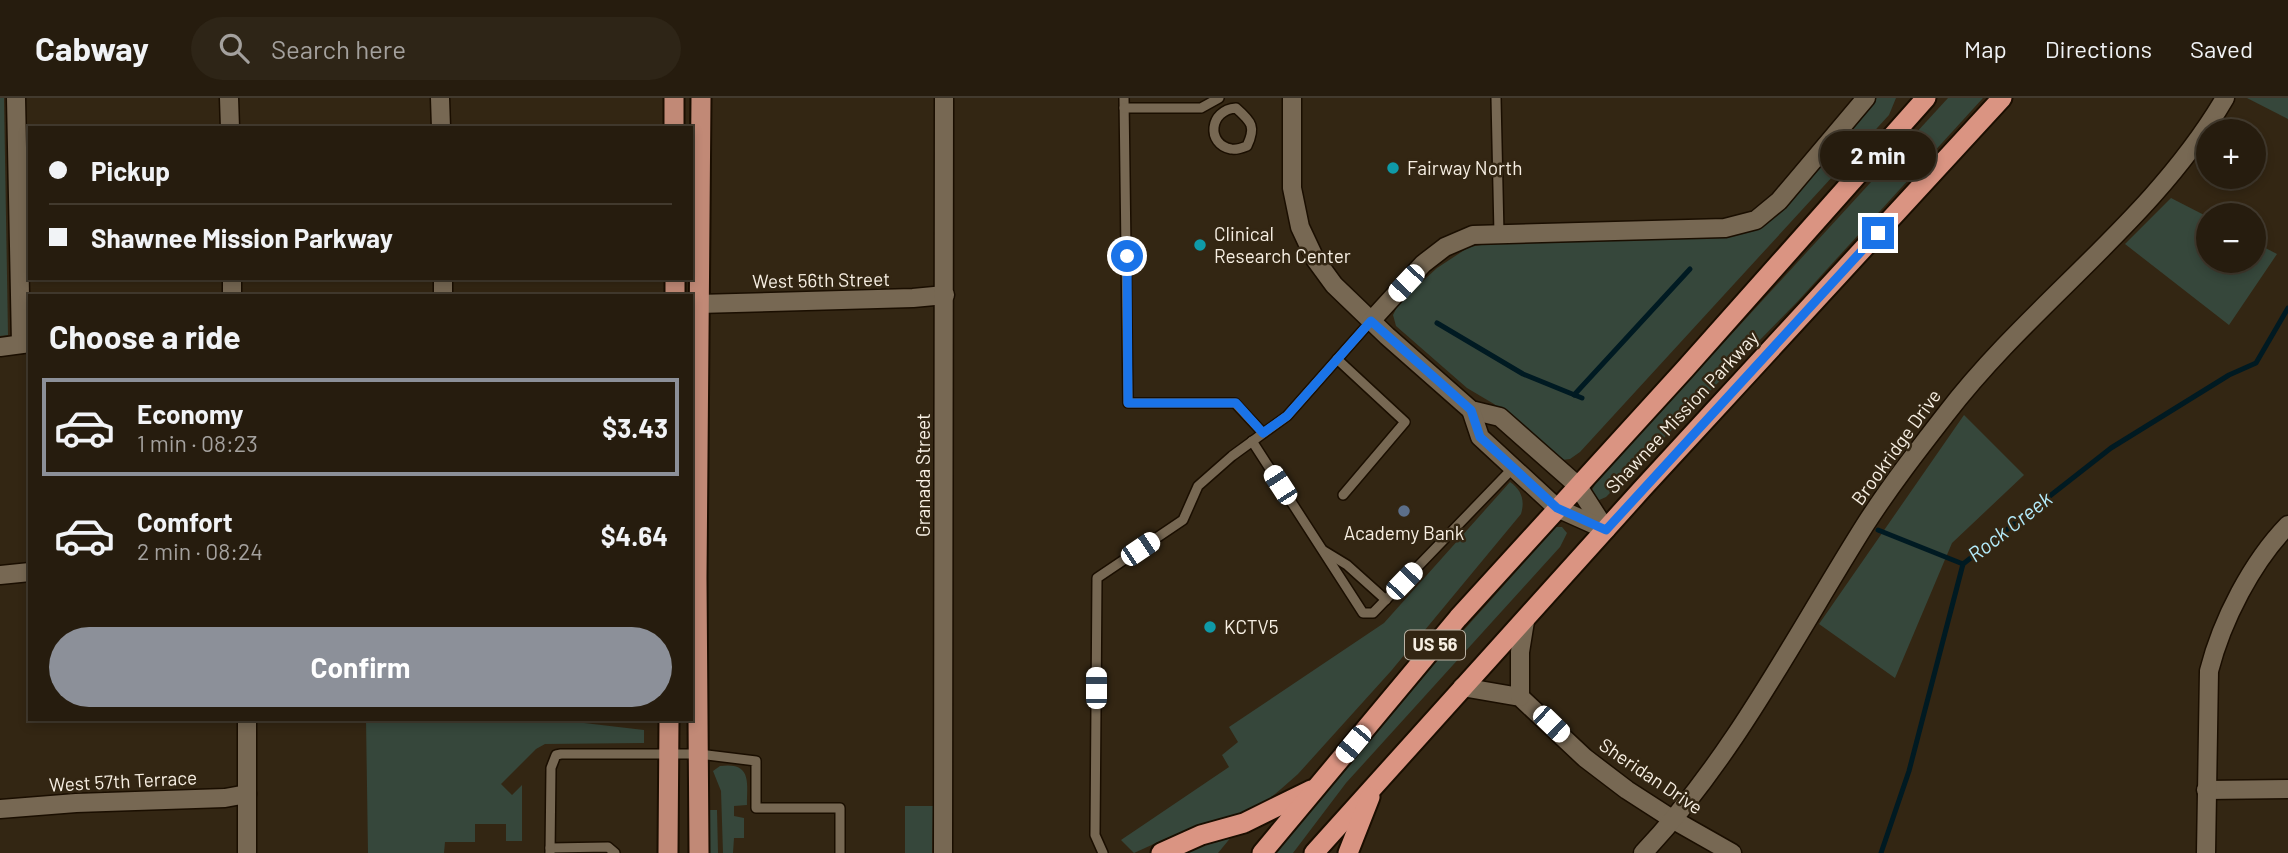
<!DOCTYPE html>
<html lang="en">
<head>
<meta charset="utf-8">
<style>
	body { margin:0; font-family:Barlow,sans-serif; background:#2e2517; color:#f1f3f6; height:100vh; display:flex; flex-direction:column; font-size:26px; white-space:nowrap }
	* { box-sizing:border-box; margin:0 }
	p { font-size:23px; color:#a4a19e }
	.icon { flex:none; width:38px; height:38px; fill:none; stroke:currentColor; stroke-width:2; stroke-linecap:round; stroke-linejoin:round }
	.map { position:relative; flex:1; overflow:hidden }
	.drawer { position:absolute; left:28px; top:196px; width:665px; height:427px; display:flex; flex-direction:column; background:#261c0e; border-radius:0px; box-shadow:0 4px 10px #0003,0 0 0 2px #423a2e }
	.drawer>* { flex:none }
	.hud { position:absolute; left:28px; top:28px; width:665px; height:154px; border-radius:0px; box-shadow:0 4px 10px #0003,0 0 0 2px #423a2e; display:grid; align-content:center; height:154px; padding:0 21px; background:#261c0e }
	.buttons { position:absolute; left:2196px; top:21px; display:grid; gap:14px }
	.buttons a { display:grid; place-items:center; width:70px; height:70px; border-radius:50%; background:#261c0e; box-shadow:0 4px 10px #0003,0 0 0 2px #423a2e; font-size:35px }
	.end { position:absolute; width:32px; height:32px; margin:-16px; border:9px solid #1a73e8; background:#fff; box-shadow:0 0 0 4px #fff }
	.from { border-radius:50% }
	.bubble { position:absolute; height:49px; border-radius:24px; background:#261c0e; box-shadow:0 4px 10px #0003,0 0 0 2px #423a2e; font-size:23px; font-weight:700; line-height:49px; text-align:center }
	.car { position:absolute; width:21px; height:42px; margin:-21px -10px; border-radius:9px; box-shadow:0 0 5px 2px #0007; background:linear-gradient(#fff 24%,#345 0 40%,#fff 0 76%,#345 0 86%,#fff 0) }
	.hud b { display:flex; align-items:center; gap:24px; height:66px; font-size:26px }
	.hud b+b { border-top:2px solid #423a2e }
	.hud i { width:18px; height:18px; background:#f1f3f6 }
	ul { padding:0; list-style:none }
	li { display:flex; align-items:center; gap:21px; height:98px; margin:0 14px 10px; padding:0 7px; border:4px solid transparent; border-radius:0px }
	li div { flex:1 }
	li b { display:block; font-size:26px }
	li em { font-style:normal; font-weight:700 }
	li.selected { border-color:#8c9099 }
	li>.icon { width:63px; height:63px; stroke-width:1.5 }
	h2 { padding:0 21px; font-size:32px; line-height:84px }
	.primary-button { display:flex; gap:14px; margin-top:auto; padding:14px 21px }
	.primary-button a { flex:1; height:80px; border-radius:42px; background:#8c9099; color:#fff; font-size:28px; font-weight:700; line-height:80px; text-align:center }
	header { display:flex; align-items:center; gap:42px; box-sizing:border-box; height:98px; padding:0 35px; background:#261c0e; border-bottom:2px solid #423a2e }
	header strong { font-size:33px }
	nav { display:flex; gap:38px; margin-inline-start:auto; font-size:24px }
	.search { width:490px; height:63px; background:#2e2517; display:flex; align-items:center; gap:18px; box-sizing:border-box; padding:0 24px; border-radius:38px; color:#a4a19e; font-size:26px }
	.map>svg:first-child { display:block }
</style>
</head>
<body>
<header>
<strong>Cabway</strong>
<div class="search"><svg class="icon" aria-label="search" viewBox="0 0 24 24"><circle cx="10" cy="10" r="6"/><path d="M15 15l6 6"/></svg>Search here</div>
<nav><a>Map</a><a>Directions</a><a>Saved</a></nav>
</header>
<div class="map">
<svg width="2288" height="755" viewBox="0 0 2288 755">
	<rect width="100%" height="100%" fill="#332613"/>
	<g fill="#36473b">
		<path d="M0 0H4L8 237 0 238Z"/>
		<path d="M1876 0H1896L1889 17 1580 354 1570 361 1562 362 1545 351 1494 306 1467 290 1396 228 1393 217 1399 205 1437 170 1469 149 1506 143 1723 139 1758 131 1773 121Z"/>
		<path d="M1948 0H1983L1798 203 1606 399 1597 403 1590 395 1597 383Z"/>
		<path d="M2247 0H2288V21Z"/>
		<path d="M2171 100 2208 119V163H2254V144L2277 156 2229 227 2125 146Z"/>
		<path d="M1964 317 2024 377 1952 445 1895 580 1819 526Z"/>
		<path d="M1510 384C1522 392 1525 403 1521 416L1391 573 1298 676 1281 691 1268 702 1241 716 1167 740 1134 755 1121 742 1229 669 1222 657 1238 644 1229 629 1384 525Z"/>
		<path d="M1556 429H1562L1567 435 1560 449 1346 685 1293 755H1274L1454 543Z"/>
		<path d="M366 621H550L644 632V645L545 646 536 651 501 686 512 697 522 687V743H506V726H475V744H445L444 755H368Z"/>
		<path d="M720 668C752 664 747 684 747 707L734 708V718L744 720V740H734L733 755H723L721 693 713 673Z"/>
		<path d="M905 708H933L932 755H905Z"/>
		<path d="M709 712H717L718 755H709Z"/>
		<path d="M1232 738 1218 755H1165Z"/>
	</g>
	<g fill="none" stroke-linecap="round" stroke-linejoin="round">
		<g stroke="#001a22" stroke-width="5">
			<path d="M1437 225 1523 276 1582 300"/>
			<path d="M1574 297 1690 171"/>
			<path d="M1878 432 1963 466"/>
			<path d="M1881 755 1909 673 1963 466 2111 350 2229 277 2256 265 2288 210"/>
		</g>
		<defs>
			<g id="service">
				<path d="M1124 0 1128 305H1235L1263 335"/>
				<path d="M1496 0 1499 136"/>
				<path d="M1124 10H1201L1219 0"/>
				<path d="M1236 10C1252 24 1256 29 1247 48 1242 50 1235 52 1231 51 1206 46 1209 12 1236 10Z"/>
				<path d="M1337 261 1405 324 1343 397"/>
				<path d="M1252 343 1363 515H1373L1513 370"/>
				<path d="M1324 453 1347 467 1386 502"/>
				<path d="M550 750 608 749 615 755"/>
				<path d="M550 755 551 670 556 657 561 656H699L756 663V710H840V755"/>
				<path d="M1103 755 1095 737 1097 480 1183 422 1198 388 1232 358 1287 318 1371 223"/>
			</g>
			<g id="minor">
				<path d="M16 0 21 246"/>
				<path d="M229 0 230 30"/>
				<path d="M440 0 441 30"/>
				<path d="M1292 0V90L1300 129 1315 161 1334 187 1387 238 1471 312 1500 319 1577 387 1606 432"/>
				<path d="M232 180V198"/>
				<path d="M443 180V198"/>
				<path d="M698 206 913 200 945 197"/>
				<path d="M1371 223 1423 166 1445 149 1473 137 1725 130 1756 122 1779 103 1866 0"/>
				<path d="M0 249 30 245"/>
				<path d="M1471 312 1480 339 1557 410 1604 431"/>
				<path d="M0 477 30 474"/>
				<path d="M1462 589 1520 599 1585 660 1627 692 1672 721 1732 755"/>
				<path d="M1520 599V554L1525 523"/>
				<path d="M2206 692 2288 691"/>
				<path d="M0 711 76 705 225 700 247 696"/>
				<path d="M247 755V621"/>
				<path d="M943 755 944 0"/>
				<path d="M1643 755C1734 659 1795 538 1865 427 1890 388 1918 352 1946 316 2032 204 2153 123 2225 0"/>
				<path d="M2206 755 2209 573C2222 522 2252 464 2288 427"/>
			</g>
			<g id="primary">
				<path d="M674 0V30"/>
				<path d="M675 180V198"/>
				<path d="M668 755 669 621"/>
				<path d="M699 755 697 479 701 0"/>
			</g>
			<g id="trunk">
				<path d="M1161 755 1201 737 1244 725 1311 692"/>
				<path d="M1262 755 1458 520 1685 271 1926 0"/>
				<path d="M1314 755 1642 391 2002 0"/>
				<path d="M1348 755 1370 699"/>
			</g>
		</defs>
		<use href="#service" stroke="#1a0e00" stroke-width="12"/>
		<use href="#minor" stroke="#1a0e00" stroke-width="21"/>
		<use href="#primary" stroke="#1a0e00" stroke-width="23"/>
		<use href="#trunk" stroke="#1a0e00" stroke-width="23"/>
		<use href="#service" stroke="#776853" stroke-width="9"/>
		<use href="#minor" stroke="#776853" stroke-width="18"/>
		<use href="#primary" stroke="#c18976" stroke-width="19"/>
		<use href="#trunk" stroke="#da9482" stroke-width="19"/>
	</g>
	<g fill="none" stroke-linecap="round" stroke-linejoin="round">
		<path stroke="#1a73e8" stroke-width="9" d="M1127 158 1128 305H1236L1263 335 1287 318 1371 223 1471 312 1480 339 1557 410 1606 432 1878 135"/>
	</g>
	<g fill="#0f9aa8" stroke="#332613" stroke-width="2.5">
		<circle cx="1393" cy="70" r="7"/>
		<circle cx="1200" cy="147" r="7"/>
		<circle cx="1210" cy="529" r="7"/>
	</g>
	<circle fill="#5c6f8a" stroke="#332613" stroke-width="2.5" cx="1404" cy="413" r="7"/>
	<g text-anchor="middle" stroke-width="5" stroke-linejoin="round" paint-order="stroke">
		<rect fill="#332613" stroke="#bcb3a5" stroke-width="2" x="1405" y="532.5" width="60" height="29" rx="5"/>
		<g font-size="18" font-weight="bold" fill="#f7efe3">
			<text x="1435" y="553">US 56</text>
		</g>
		<g font-size="19" fill="#f7efe3" stroke="#332613" text-anchor="start">
			<text x="1407" y="77">Fairway North</text>
			<text x="1214" y="143">Clinical<tspan x="1214" dy="22">Research Center</tspan></text>
			<text x="1404" y="442" text-anchor="middle">Academy Bank</text>
			<text x="1224" y="536">KCTV5</text>
		</g>
		<g font-size="19" fill="#f7efe3" stroke="#332613">
			<text transform="translate(821 182) rotate(-1)" y="7">West 56th Street</text>
			<text transform="translate(1682 314) rotate(-47)" y="7">Shawnee Mission Parkway</text>
			<text transform="translate(1896 349) rotate(-54)" y="7">Brookridge Drive</text>
			<text transform="translate(923 377) rotate(-90)" y="7">Granada Street</text>
			<text transform="translate(1651 678) rotate(34)" y="7">Sheridan Drive</text>
			<text transform="translate(123 683) rotate(-3)" y="7">West 57th Terrace</text>
		</g>
		<g font-size="21" font-style="italic" fill="#b3ebfb" stroke="#332613">
			<text transform="translate(2010 429) rotate(-38)" y="7">Rock Creek</text>
		</g>
	</g>
</svg>
<div class="buttons">
<a>+</a>
<a>−</a>
</div>
<i class="end from" style="left:1127px;top:158px"></i>
<i class="end" style="left:1878px;top:135px"></i>
<div class="bubble" style="left:1820px;top:33px;width:116px">2 min</div>
<i class="car" style="left:1406px;top:185px;rotate:223deg"></i>
<i class="car" style="left:1280px;top:387px;rotate:327deg"></i>
<i class="car" style="left:1140px;top:451px;rotate:56deg"></i>
<i class="car" style="left:1404px;top:483px;rotate:44deg"></i>
<i class="car" style="left:1096px;top:590px;rotate:0deg"></i>
<i class="car" style="left:1551px;top:626px;rotate:134deg"></i>
<i class="car" style="left:1353px;top:646px;rotate:220deg"></i>
<div class="hud">
<b><i class="from"></i>Pickup</b>
<b><i></i>Shawnee Mission Parkway</b>
</div>
<section class="drawer">
<h2>Choose a ride</h2>
<ul>
<li class="selected"><svg class="icon" aria-label="car" viewBox="0 0 24 24"><path d="M5 17H2v-5l4-1 3-4h7l3 4 3 1v5h-3M9 17h6M6 11h13"/><circle cx="7" cy="17" r="2"/><circle cx="17" cy="17" r="2"/></svg><div><b>Economy</b><p>1 min · 08:23</p></div><em>$3.43</em></li>
<li><svg class="icon" aria-label="car" viewBox="0 0 24 24"><path d="M5 17H2v-5l4-1 3-4h7l3 4 3 1v5h-3M9 17h6M6 11h13"/><circle cx="7" cy="17" r="2"/><circle cx="17" cy="17" r="2"/></svg><div><b>Comfort</b><p>2 min · 08:24</p></div><em>$4.64</em></li>
</ul>
<div class="primary-button"><a>Confirm</a></div>
</section>
</div>
</body>
</html>
